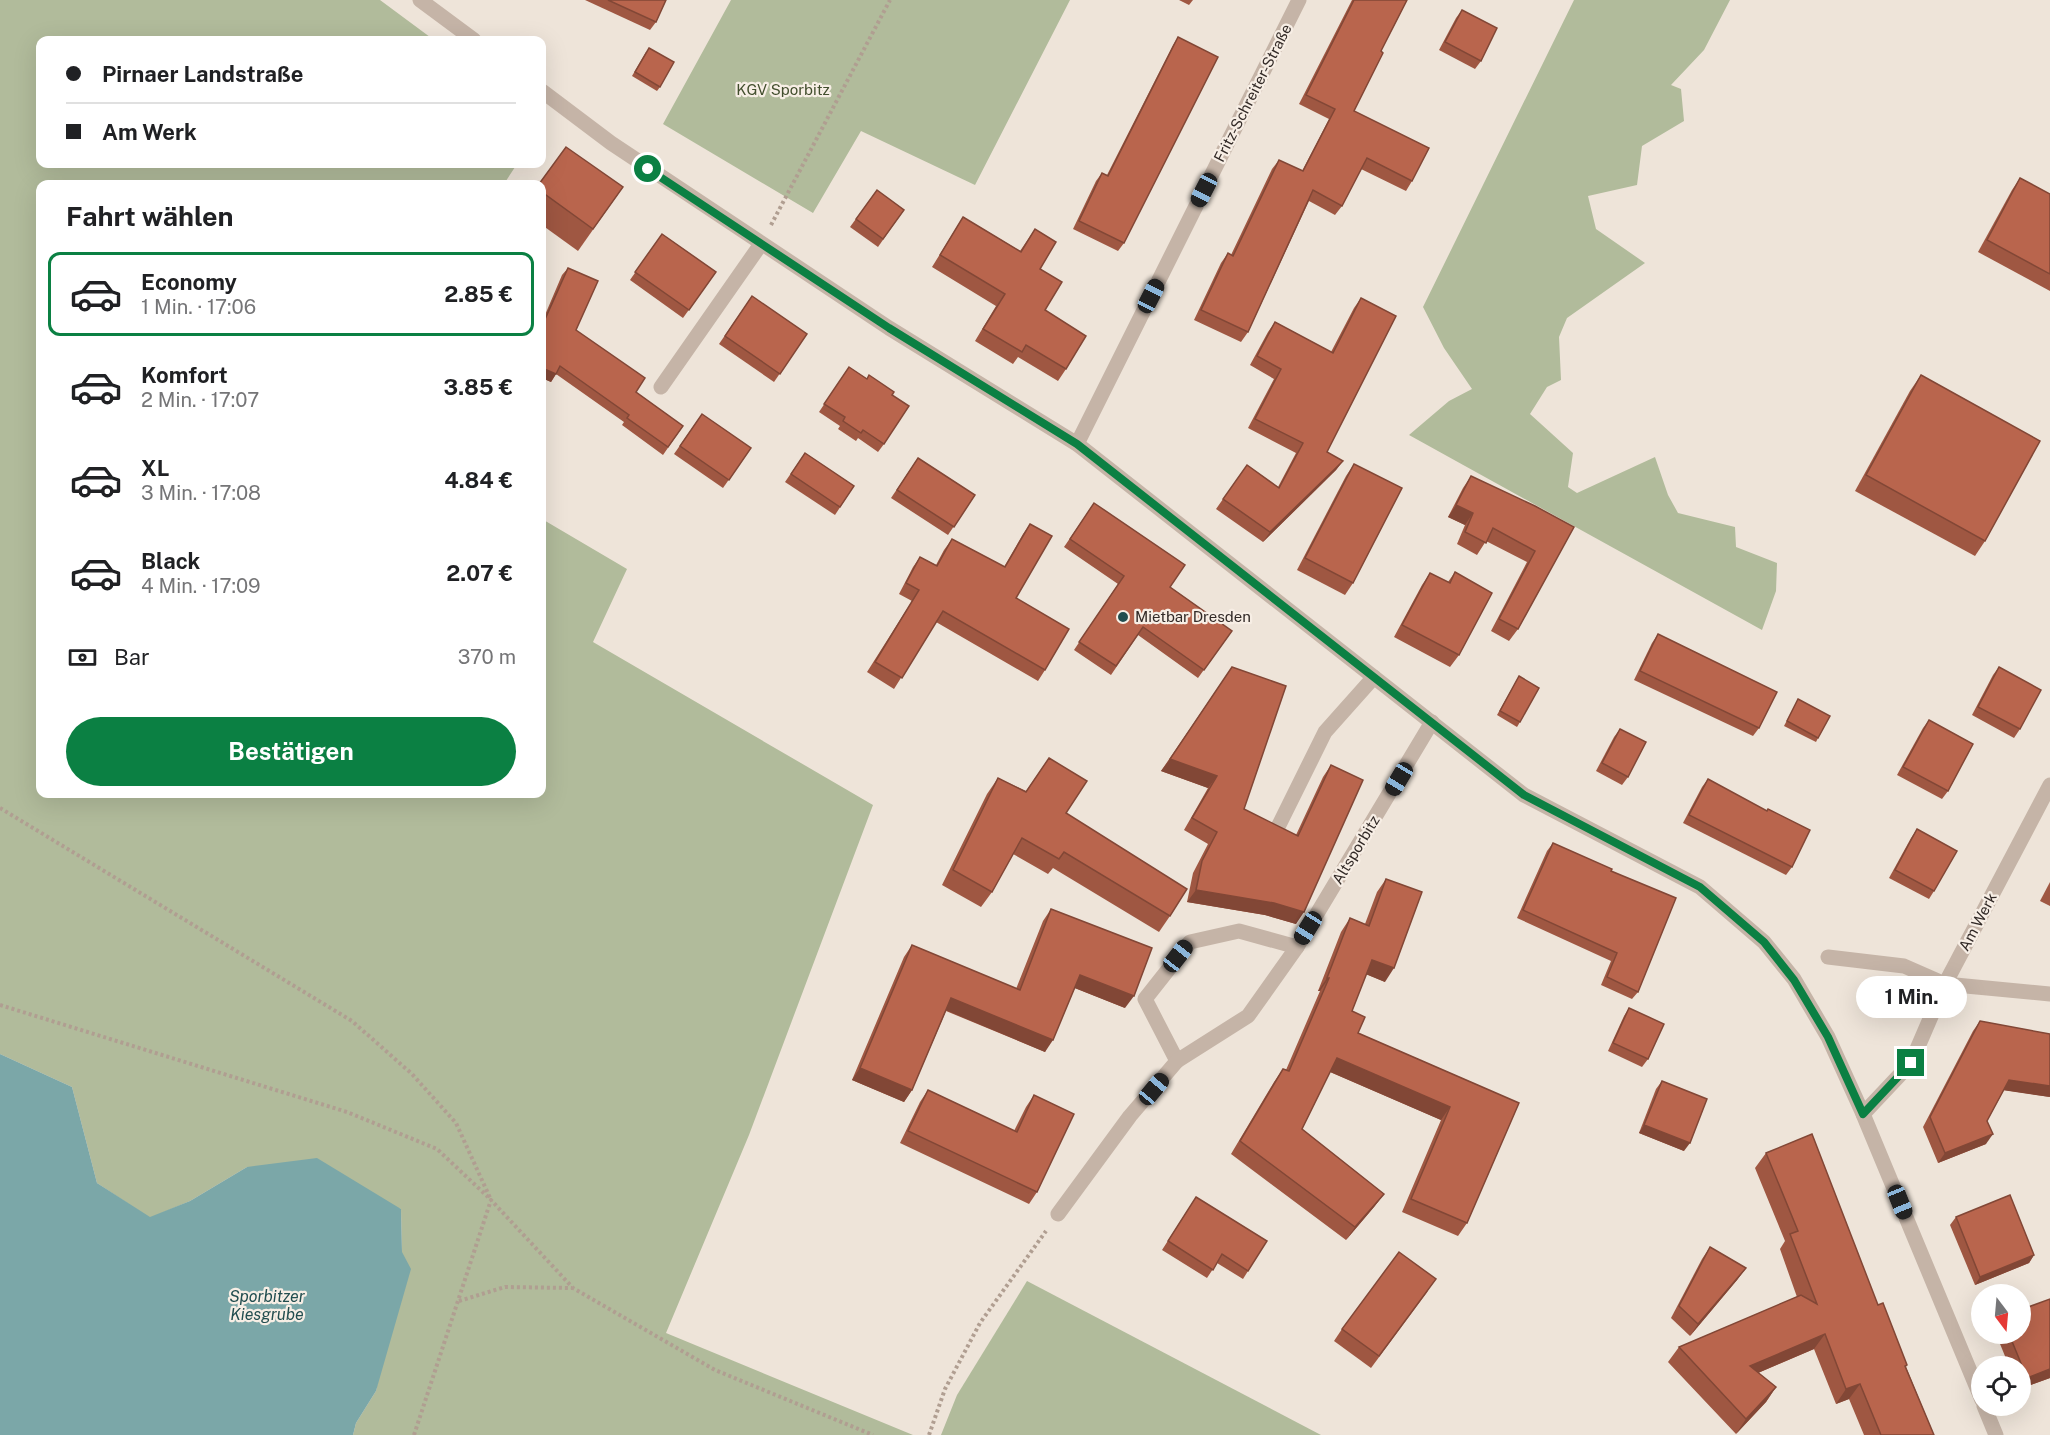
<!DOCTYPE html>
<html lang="de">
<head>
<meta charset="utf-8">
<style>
	body { margin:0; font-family:"Public Sans",sans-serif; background:#f2f2f2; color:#202124; height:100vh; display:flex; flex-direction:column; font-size:22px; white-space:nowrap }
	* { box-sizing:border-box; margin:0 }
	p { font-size:20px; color:#757577 }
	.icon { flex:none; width:33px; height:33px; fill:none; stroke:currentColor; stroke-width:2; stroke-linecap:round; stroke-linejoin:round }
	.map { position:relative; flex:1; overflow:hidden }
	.drawer { position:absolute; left:36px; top:180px; width:510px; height:618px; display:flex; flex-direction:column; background:#fff; border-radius:12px; box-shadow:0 6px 24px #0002 }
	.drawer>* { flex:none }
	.top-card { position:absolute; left:36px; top:36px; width:510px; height:132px; border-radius:12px; box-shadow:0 6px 24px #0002; display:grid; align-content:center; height:132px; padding:0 30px; background:#fff }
	.needle { width:39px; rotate:164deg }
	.tools { position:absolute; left:1971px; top:1284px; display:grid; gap:12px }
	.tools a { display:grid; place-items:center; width:60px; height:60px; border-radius:50%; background:#fff; box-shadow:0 6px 24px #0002; font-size:30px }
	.end { position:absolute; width:27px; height:27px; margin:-14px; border:8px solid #0b8043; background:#fff; box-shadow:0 0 0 3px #fff }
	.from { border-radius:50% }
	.bubble { position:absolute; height:42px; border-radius:21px; background:#fff; box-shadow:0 6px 24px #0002; font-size:20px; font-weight:700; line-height:42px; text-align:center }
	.car { position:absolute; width:18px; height:36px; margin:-18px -9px; border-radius:8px; box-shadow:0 0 4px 2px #0007; background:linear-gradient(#222 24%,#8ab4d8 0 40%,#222 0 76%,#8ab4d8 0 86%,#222 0) }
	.top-card b { display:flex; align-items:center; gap:21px; height:57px; font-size:22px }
	.top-card b+b { border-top:2px solid #e0e0e0 }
	.top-card i { width:15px; height:15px; background:#202124 }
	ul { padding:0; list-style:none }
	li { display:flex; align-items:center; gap:18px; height:84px; margin:0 12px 9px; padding:0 18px; border:3px solid transparent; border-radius:12px }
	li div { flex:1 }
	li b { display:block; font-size:22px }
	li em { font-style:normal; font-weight:700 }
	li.selected { border-color:#0b8043 }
	li>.icon { width:54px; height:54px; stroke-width:1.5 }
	h2 { padding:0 30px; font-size:27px; line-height:72px }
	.pay { display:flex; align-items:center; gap:15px; height:66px; padding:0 30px; font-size:22px }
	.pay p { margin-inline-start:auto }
	.primary-button { display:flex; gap:12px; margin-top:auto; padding:12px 30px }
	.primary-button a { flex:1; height:69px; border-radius:36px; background:#0b8043; color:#fff; font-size:24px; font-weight:700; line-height:69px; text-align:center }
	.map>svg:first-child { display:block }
</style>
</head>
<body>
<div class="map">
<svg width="2050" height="1435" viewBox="0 0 2050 1435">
	<rect width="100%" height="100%" fill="#eee4d9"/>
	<g fill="#b1bb9b">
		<path d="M0 0H380L434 40H40V164H517L504 184H40V794H542V519L627 569 593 642 873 805 749 1135 666 1333 913 1435H353L356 1423 376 1391 402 1252 401 1209 247 1167 190 1201 150 1218 97 1183 72 1087 0 1054Z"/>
		<path d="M731 0H1070L975 185 861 131 813 213 663 124Z"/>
		<path d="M1574 0H1730L1704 50 1671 85 1681 89 1684 121 1642 146 1637 185 1588 196 1596 229 1645 263 1567 318 1559 337 1561 380 1547 387 1530 414 1573 453 1568 487 1577 493 1655 457 1668 495 1678 513 1735 527 1736 547 1777 563 1776 591 1762 630 1409 435 1449 401 1472 389 1444 348 1423 307Z"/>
		<path d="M1027 1281 1321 1435H941L957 1395Z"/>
	</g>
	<path fill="#7ba7a8" d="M0 1054 72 1087 97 1183 150 1217 190 1201 247 1167 317 1158 401 1209 402 1252 411 1269 376 1391 356 1423 353 1435H0Z"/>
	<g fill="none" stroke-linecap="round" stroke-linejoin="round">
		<g stroke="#b09e91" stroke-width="4" stroke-dasharray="3 3" stroke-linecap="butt">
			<path d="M771 225 890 0"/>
			<path d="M0 808 352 1021 412 1074 456 1123 491 1200"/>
			<path d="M0 1005 347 1112 437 1149 488 1197"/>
			<path d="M459 1301 505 1287 572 1288"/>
			<path d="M414 1435 491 1200 573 1288 715 1370 873 1435"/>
			<path d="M929 1435 945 1389 980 1323 1046 1231"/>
		</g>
		<g stroke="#c5b4a7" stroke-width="15">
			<path d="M420 0 474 40"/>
			<path d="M542 91 611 143 889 328 1077 444 1524 795 1700 887 1764 942 1794 979 1828 1037 1863 1114 1982 1400"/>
			<path d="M661 387 761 244"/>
			<path d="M1077 444 1299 0"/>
			<path d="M1277 829 1325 732 1374 677"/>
			<path d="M1828 957 1904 966 1945 984 2050 994"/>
			<path d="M1177 1061 1145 999 1190 942 1239 931 1297 947"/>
			<path d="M1863 1114 1911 1063 1945 984 2050 785"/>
			<path d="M1058 1214 1130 1116 1177 1061 1248 1016 1297 947 1432 722"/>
			<path d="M1984 1406 1996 1435"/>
		</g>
	</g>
	<g fill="#9f5742">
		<path d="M585 0H666L656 22 650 30Z"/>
		<path d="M1179 0H1193L1189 5Z"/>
		<path d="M1352 0H1407L1381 51 1354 111 1412 181 1406 191 1361 169 1342 206 1335 215 1309 201 1248 332 1241 342 1194 320 1221 263 1228 253 1231 255 1272 169 1279 160 1302 171 1329 119 1299 104Z"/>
		<path d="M1462 10 1481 61 1475 69 1439 50 1456 18Z"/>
		<path d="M1178 37 1124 243 1118 251 1073 229 1096 181 1102 173 1107 175 1173 45Z"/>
		<path d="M646 52 660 87 657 91 632 76Z"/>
		<path d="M2020 178 2050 194V291L1978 252 2012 190Z"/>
		<path d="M542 184 623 187 578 251 542 225Z"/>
		<path d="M877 190 904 210 878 247 850 227Z"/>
		<path d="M963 217 1020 251 1035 229 1045 310 1066 369 1058 381 1018 357 1013 364 975 341 996 306 932 267Z"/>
		<path d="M662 234 716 272 683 318 630 280Z"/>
		<path d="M568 268 576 330 636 392 683 426 663 455 622 425 624 422 556 374 551 382 542 378V322L562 275Z"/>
		<path d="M752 296 807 334 774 382 719 344Z"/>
		<path d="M1361 298 1327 452 1343 461 1336 470 1263 542 1216 509 1247 465 1278 487 1296 453 1248 428 1274 379 1250 365 1268 332 1275 322 1331 352 1354 308Z"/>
		<path d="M849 367 892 395 884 444 878 452 858 438 856 441 838 429 840 426 819 412Z"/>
		<path d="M1921 375 1985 541 1975 556 1855 491 1910 391Z"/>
		<path d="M702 414 751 448 723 488 674 454Z"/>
		<path d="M805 453 854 486 835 515 785 482Z"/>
		<path d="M918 458 975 495 948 535 891 498Z"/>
		<path d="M1354 464 1353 583 1345 595 1297 570 1346 476Z"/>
		<path d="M1471 476 1574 527 1518 629 1509 641 1491 631 1527 562 1486 541 1477 555 1457 544 1465 525 1448 517 1463 488Z"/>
		<path d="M1094 503 1170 587 1232 631 1198 678 1138 635 1111 675 1074 650 1118 584 1064 547Z"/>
		<path d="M1030 524 1016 598 1045 670 1038 681 936 622 894 689 867 672 912 601 899 594 913 567 920 557 936 565 944 550 952 539 1004 567 1023 534Z"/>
		<path d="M1455 572 1459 655 1450 667 1394 637 1422 585 1430 573 1448 582Z"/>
		<path d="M1658 634 1759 728 1753 736 1634 680 1652 643Z"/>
		<path d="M1232 667 1244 809 1296 835 1323 777 1331 765 1296 924 1265 915 1187 902 1193 873 1208 844 1184 830 1208 788 1161 771Z"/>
		<path d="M1999 667 2020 729 2014 738 1972 715 1993 675Z"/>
		<path d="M1519 676 1520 722 1517 727 1497 715Z"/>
		<path d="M1798 699 1818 738 1816 742 1784 726Z"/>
		<path d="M1929 720 1948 791 1942 799 1897 775 1923 728Z"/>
		<path d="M1620 729 1628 777 1622 785 1596 771 1614 737Z"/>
		<path d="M1049 758 1066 813 1170 916 1159 932 1053 868 1048 874 1013 854 992 892 981 907 942 885 987 794 998 778 1026 791Z"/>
		<path d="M1708 779 1792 867 1786 875 1683 823 1702 787Z"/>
		<path d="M1917 829 1934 891 1929 899 1889 878 1911 838Z"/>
		<path d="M1553 843 1638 992 1632 999 1601 985 1611 961 1517 918 1547 851Z"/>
		<path d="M1386 879 1385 982 1366 974 1352 1011 1358 1033 1519 1103 1467 1223 1458 1236 1402 1212 1441 1120 1330 1072 1302 1129 1384 1194 1374 1207 1346 1240 1231 1154 1274 1082 1283 1069 1286 1070 1320 991H1318L1341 932 1350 918 1365 924 1377 892Z"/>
		<path d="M2050 882V906L2040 901Z"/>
		<path d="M1051 909 1125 1008 1075 988 1045 1052 946 1011 912 1090 904 1102 852 1080 904 957 912 945 1016 989 1043 921Z"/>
		<path d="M1629 1008 1648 1059 1642 1067 1608 1051 1624 1016Z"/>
		<path d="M1980 1021 2050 1097 2004 1090 1987 1121 1986 1144 1938 1163 1923 1127 1973 1031Z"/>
		<path d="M1662 1081 1684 1151 1639 1133 1656 1089Z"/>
		<path d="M928 1090 1014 1131 1026 1107 1034 1095 1037 1192 1029 1204 900 1143 920 1102Z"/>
		<path d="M1766 1153 1878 1305 1907 1365 1906 1367 1934 1435H1864L1849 1399 1836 1404 1814 1349 1758 1373 1776 1387 1766 1402 1736 1434 1668 1362 1679 1347 1797 1297 1780 1249 1785 1241 1755 1168Z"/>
		<path d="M1196 1197 1248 1271 1243 1279 1217 1263 1207 1278 1162 1250Z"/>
		<path d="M1956 1217 2034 1255 2029 1263 1975 1285 1950 1225Z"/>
		<path d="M1710 1247 1746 1268 1737 1280 1690 1336 1671 1318 1702 1259Z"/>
		<path d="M1428 1291 1371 1368 1334 1341 1342 1329Z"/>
		<path d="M1996 1334H2020L2050 1378 2020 1389V1366H2009Z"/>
	</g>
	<g fill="#824736">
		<path d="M542 368 556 374 551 382 542 378Z"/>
		<path d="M1343 461 1336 470 1263 542 1270 532Z"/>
		<path d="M1456 505 1473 513 1465 525 1448 517Z"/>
		<path d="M1170 759 1217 776 1208 788 1161 771Z"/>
		<path d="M1196 890 1274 903 1304 912 1296 924 1265 915 1187 902Z"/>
		<path d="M1372 960 1394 968 1385 982 1363 973Z"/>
		<path d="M1080 975 1134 996 1125 1008 1072 987Z"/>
		<path d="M1327 978H1329L1320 991H1318Z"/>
		<path d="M951 998 1053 1040 1045 1052 943 1009Z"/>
		<path d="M1337 1058 1450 1107 1441 1120 1328 1071Z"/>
		<path d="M860 1068 912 1090 904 1102 852 1080Z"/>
		<path d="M2009 1080 2050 1086V1097L2002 1090Z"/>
		<path d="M1644 1125 1690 1143 1684 1151 1639 1133Z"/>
		<path d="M1993 1134 1986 1144 1938 1163 1945 1153Z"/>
		<path d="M1384 1194 1374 1207 1346 1240 1355 1227Z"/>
		<path d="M2034 1255 2029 1263 1975 1285 1980 1277Z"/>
		<path d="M1746 1268 1737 1280 1690 1336 1698 1324Z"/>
		<path d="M1825 1334 1814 1349 1739 1381 1750 1366Z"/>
		<path d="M2050 1369V1378L2020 1389V1387L2027 1378Z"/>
		<path d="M1860 1384 1849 1399 1836 1404 1846 1389Z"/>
		<path d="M1776 1387 1766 1402 1736 1434 1746 1419Z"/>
	</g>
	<g fill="#b9654d" stroke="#824736" stroke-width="1.5">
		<path d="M608 0H666L656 22Z"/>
		<path d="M1354 0H1407L1381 51 1383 53 1354 111 1429 148 1412 181 1367 158 1342 206 1313 190 1248 332 1201 310 1228 253 1233 256 1279 160 1303 171 1335 109 1306 95Z"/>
		<path d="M1462 10 1497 28 1481 61 1445 42Z"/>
		<path d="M1178 37 1218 57 1124 243 1079 221 1102 173 1108 176Z"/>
		<path d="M649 48 674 62 660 87 635 72Z"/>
		<path d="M566 147 623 187 593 229 542 192V184H539Z"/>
		<path d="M2020 178 2050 194V274L1987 240Z"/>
		<path d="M877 190 904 210 883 239 856 219Z"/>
		<path d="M963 217 1021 252 1035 229 1056 242 1040 269 1062 282 1045 310 1086 336 1066 369 1026 345 1022 352 983 329 1005 294 940 255Z"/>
		<path d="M662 234 716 272 689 310 635 272Z"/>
		<path d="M568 268 598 281 576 330 645 378 636 392 683 426 668 447 627 418 629 415 560 366 556 374 542 368V326Z"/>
		<path d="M752 296 807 334 780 374 725 336Z"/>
		<path d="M1361 298 1396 316 1327 452 1343 461 1270 532 1223 499 1247 465 1279 488 1303 443 1255 419 1281 369 1257 356 1275 322 1333 353Z"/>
		<path d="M849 367 867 379 869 375 894 392 892 395 909 406 884 444 863 430 861 433 843 421 845 417 824 404Z"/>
		<path d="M1921 375 2040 441 1985 541 1866 475Z"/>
		<path d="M702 414 751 448 729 480 680 446Z"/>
		<path d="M805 453 854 486 840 507 791 474Z"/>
		<path d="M918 458 975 495 954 527 897 490Z"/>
		<path d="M1354 464 1402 488 1353 583 1305 558Z"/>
		<path d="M1471 476 1535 506 1574 527 1518 629 1499 619 1535 551 1493 528 1486 543 1465 532 1473 513 1456 505Z"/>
		<path d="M1094 503 1185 565 1170 587 1232 631 1204 670 1143 627 1116 666 1079 642 1124 576 1070 539Z"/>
		<path d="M1030 524 1052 536 1016 598 1069 629 1045 670 943 611 902 678 875 662 919 590 906 583 920 557 937 566 952 539 1005 567Z"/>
		<path d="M1455 572 1492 593 1459 655 1402 625 1430 573 1450 583Z"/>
		<path d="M1658 634 1777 692 1759 728 1640 671Z"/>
		<path d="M1232 667 1286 686 1244 809 1298 836 1331 765 1363 780 1304 912 1274 903 1196 890 1202 861 1217 832 1192 818 1217 776 1170 759Z"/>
		<path d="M1999 667 2041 690 2020 729 1978 707Z"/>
		<path d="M1519 676 1539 688 1520 722 1500 711Z"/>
		<path d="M1798 699 1830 716 1818 738 1787 721Z"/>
		<path d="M1929 720 1973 744 1948 791 1903 767Z"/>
		<path d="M1620 729 1646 742 1628 777 1602 763Z"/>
		<path d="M1049 758 1087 781 1066 813 1187 889 1170 916 1064 852 1059 859 1022 838 992 892 953 870 998 778 1026 792Z"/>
		<path d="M1708 779 1767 811 1768 809 1810 830 1792 867 1689 815Z"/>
		<path d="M1917 829 1957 851 1934 891 1895 870Z"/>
		<path d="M1553 843 1612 869 1611 871 1676 898 1638 992 1607 977 1617 953 1523 910Z"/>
		<path d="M1386 879 1422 892 1394 968 1372 960 1352 1011 1365 1017 1358 1033 1519 1103 1467 1223 1411 1199 1450 1107 1337 1058 1302 1129 1384 1194 1355 1227 1240 1141 1283 1069 1289 1071 1329 978H1327L1350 918 1369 926Z"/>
		<path d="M1051 909 1152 948 1134 996 1080 975 1053 1040 951 998 912 1090 860 1068 912 945 1020 990Z"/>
		<path d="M1629 1008 1664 1024 1648 1059 1613 1043Z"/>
		<path d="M1980 1021 2050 1034V1086L2009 1080 1987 1121 1993 1134 1945 1153 1930 1117Z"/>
		<path d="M1662 1081 1707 1099 1690 1143 1644 1125Z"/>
		<path d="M928 1090 1017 1132 1034 1095 1074 1114 1037 1192 908 1131Z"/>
		<path d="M1812 1134 1878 1305 1883 1303 1907 1365 1905 1366 1934 1435H1881L1860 1384 1846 1389 1825 1334 1750 1366 1776 1387 1746 1419 1679 1347 1801 1295 1817 1304 1790 1234 1798 1231 1766 1153Z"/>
		<path d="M2010 1195 2034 1255 1980 1277 1956 1217Z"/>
		<path d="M1196 1197 1267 1241 1248 1271 1222 1254 1213 1270 1168 1241Z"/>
		<path d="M1710 1247 1746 1268 1698 1324 1679 1306Z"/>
		<path d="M1399 1252 1436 1279 1379 1356 1342 1329Z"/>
		<path d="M2050 1299V1369L2027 1378 2009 1334H2020V1310Z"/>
	</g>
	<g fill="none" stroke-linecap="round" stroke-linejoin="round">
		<path stroke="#0b8043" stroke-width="8" d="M648 169 889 328 1077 444 1524 795 1700 887 1764 942 1794 980 1828 1037 1863 1114 1911 1063"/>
	</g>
	<circle fill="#214d4f" stroke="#f7eee5" stroke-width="2" cx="1123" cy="617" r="6"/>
	<g text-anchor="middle" stroke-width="4.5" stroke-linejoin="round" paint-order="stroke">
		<g font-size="15" fill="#424e2d" stroke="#f7eee5">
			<text x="783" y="95">KGV Sporbitz</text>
		</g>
		<g font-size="15" fill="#322a27" stroke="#f7eee5">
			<text transform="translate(1253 93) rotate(-63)" y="5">Fritz-Schreiter-Straße</text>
			<text transform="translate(1356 850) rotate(-59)" y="5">Altsporbitz</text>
			<text transform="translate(1978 922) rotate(-62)" y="5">Am Werk</text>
		</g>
		<g font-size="15" fill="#322a27" stroke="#f7eee5" text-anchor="start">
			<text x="1135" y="622">Mietbar Dresden</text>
		</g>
		<g font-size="16" font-style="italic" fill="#214d4f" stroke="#f7eee5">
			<text x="267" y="1302">Sporbitzer<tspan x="267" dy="18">Kiesgrube</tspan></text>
		</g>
	</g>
</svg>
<div class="tools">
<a><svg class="needle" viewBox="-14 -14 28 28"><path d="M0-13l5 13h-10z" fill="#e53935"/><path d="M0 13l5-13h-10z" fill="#757577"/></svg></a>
<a><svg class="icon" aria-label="locate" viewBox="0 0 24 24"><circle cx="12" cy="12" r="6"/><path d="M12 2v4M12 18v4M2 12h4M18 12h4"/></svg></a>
</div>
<i class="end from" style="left:648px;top:169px"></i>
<i class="end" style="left:1911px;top:1063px"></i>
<div class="bubble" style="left:1856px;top:976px;width:111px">1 Min.</div>
<i class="car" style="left:1204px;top:190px;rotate:207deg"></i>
<i class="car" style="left:1151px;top:296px;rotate:27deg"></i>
<i class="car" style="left:1399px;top:779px;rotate:211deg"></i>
<i class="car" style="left:1308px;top:928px;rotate:212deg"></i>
<i class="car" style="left:1178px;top:956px;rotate:38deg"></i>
<i class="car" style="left:1154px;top:1089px;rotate:40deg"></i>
<i class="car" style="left:1900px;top:1202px;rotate:158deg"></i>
<div class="top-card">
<b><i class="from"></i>Pirnaer Landstraße</b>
<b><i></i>Am Werk</b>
</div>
<section class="drawer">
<h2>Fahrt wählen</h2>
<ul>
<li class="selected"><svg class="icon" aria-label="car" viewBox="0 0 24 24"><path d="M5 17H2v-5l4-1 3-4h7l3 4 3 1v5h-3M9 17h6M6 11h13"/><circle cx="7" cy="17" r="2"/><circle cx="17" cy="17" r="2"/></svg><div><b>Economy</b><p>1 Min. · 17:06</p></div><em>2.85 €</em></li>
<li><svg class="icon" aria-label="car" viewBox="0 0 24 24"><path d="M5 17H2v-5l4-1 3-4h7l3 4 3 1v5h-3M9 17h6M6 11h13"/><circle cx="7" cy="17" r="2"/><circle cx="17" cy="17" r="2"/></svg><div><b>Komfort</b><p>2 Min. · 17:07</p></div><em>3.85 €</em></li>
<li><svg class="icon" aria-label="car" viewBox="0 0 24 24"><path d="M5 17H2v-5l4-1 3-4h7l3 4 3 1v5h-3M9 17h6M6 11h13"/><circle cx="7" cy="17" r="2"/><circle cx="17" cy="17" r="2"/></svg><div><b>XL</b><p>3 Min. · 17:08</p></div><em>4.84 €</em></li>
<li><svg class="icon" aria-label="car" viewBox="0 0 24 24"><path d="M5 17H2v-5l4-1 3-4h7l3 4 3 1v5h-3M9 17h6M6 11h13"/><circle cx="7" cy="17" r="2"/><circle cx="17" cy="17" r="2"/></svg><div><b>Black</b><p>4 Min. · 17:09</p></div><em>2.07 €</em></li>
</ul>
<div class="pay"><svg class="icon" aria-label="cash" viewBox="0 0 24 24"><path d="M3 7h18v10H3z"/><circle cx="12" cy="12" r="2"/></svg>Bar<p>370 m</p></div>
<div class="primary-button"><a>Bestätigen</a></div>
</section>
</div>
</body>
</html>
